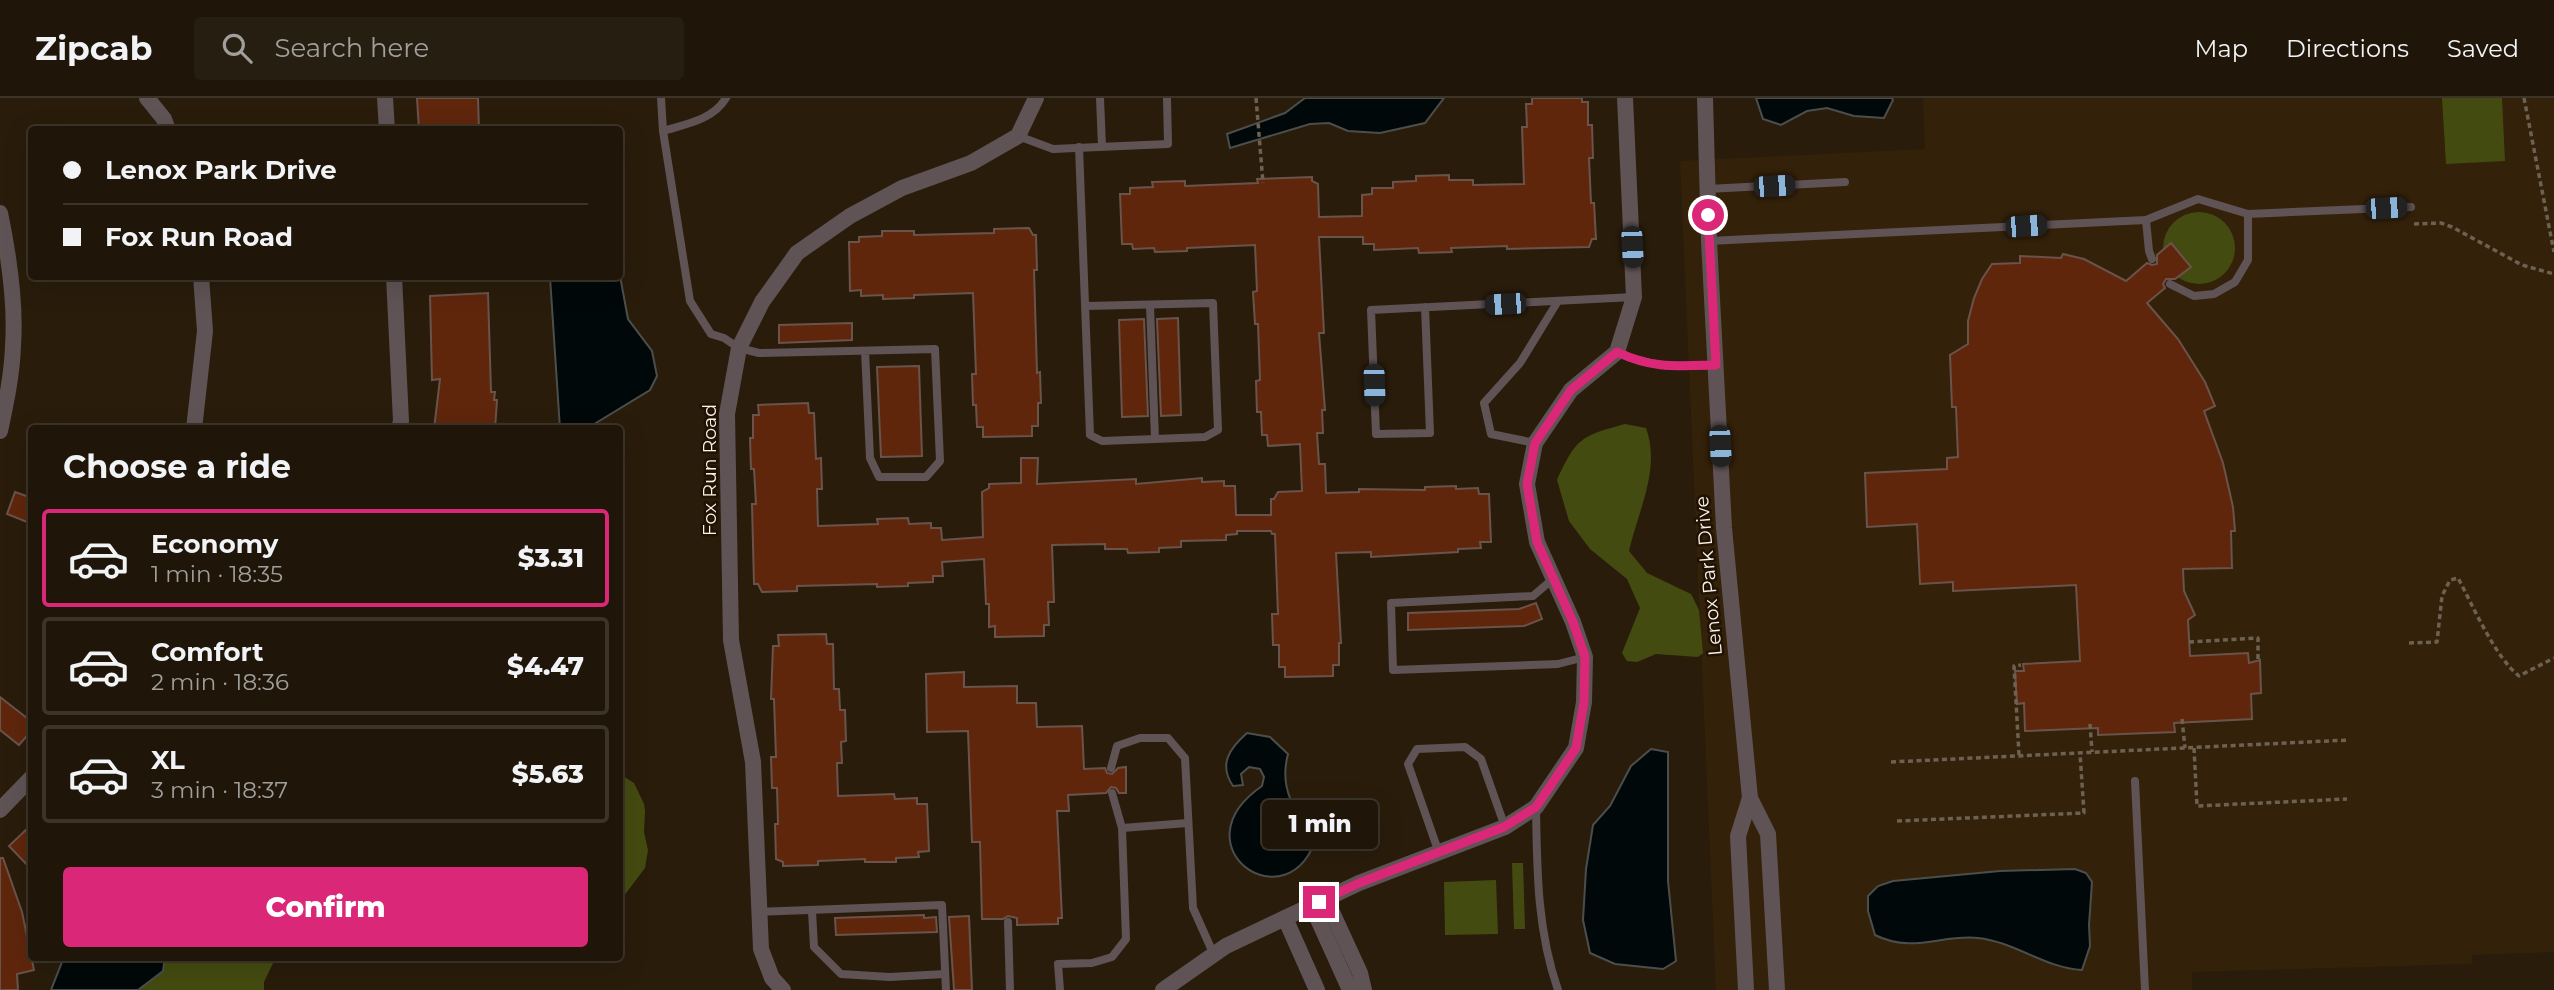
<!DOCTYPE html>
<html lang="en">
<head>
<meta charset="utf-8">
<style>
	body { margin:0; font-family:Montserrat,sans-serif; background:#271e12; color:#f1f3f6; height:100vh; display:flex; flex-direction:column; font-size:26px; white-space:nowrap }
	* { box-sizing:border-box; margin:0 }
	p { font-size:23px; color:#a19f9c }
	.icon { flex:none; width:38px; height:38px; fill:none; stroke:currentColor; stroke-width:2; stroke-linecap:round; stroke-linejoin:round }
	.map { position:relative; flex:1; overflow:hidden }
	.sheet { position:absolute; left:28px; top:327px; width:595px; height:536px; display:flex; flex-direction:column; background:#1f1508; border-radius:7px; box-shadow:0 7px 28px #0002,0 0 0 2px #3c3429 }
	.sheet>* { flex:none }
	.guide { position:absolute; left:28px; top:28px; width:595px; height:154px; border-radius:7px; box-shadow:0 7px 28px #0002,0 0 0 2px #3c3429; display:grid; align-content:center; height:154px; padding:0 35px; background:#1f1508 }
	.end { position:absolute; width:32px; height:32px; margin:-16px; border:9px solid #db2777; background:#fff; box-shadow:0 0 0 4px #fff }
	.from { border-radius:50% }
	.bubble { position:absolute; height:49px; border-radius:7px; background:#1f1508; box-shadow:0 7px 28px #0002,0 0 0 2px #3c3429; font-size:23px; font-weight:800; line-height:49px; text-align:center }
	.car { position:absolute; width:21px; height:42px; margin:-21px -10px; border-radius:9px; box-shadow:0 0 5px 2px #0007; background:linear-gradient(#222 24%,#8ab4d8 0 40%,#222 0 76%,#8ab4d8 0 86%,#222 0) }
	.guide b { display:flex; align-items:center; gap:24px; height:66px; font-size:26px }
	.guide b+b { border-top:2px solid #3c3429 }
	.guide i { width:18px; height:18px; background:#f1f3f6 }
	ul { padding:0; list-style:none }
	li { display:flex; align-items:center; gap:21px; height:98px; margin:0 14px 10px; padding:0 21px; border:4px solid #3c3429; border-radius:7px }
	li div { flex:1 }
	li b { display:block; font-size:26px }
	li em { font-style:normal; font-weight:800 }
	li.current { border-color:#db2777 }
	li>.icon { width:63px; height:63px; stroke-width:1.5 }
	h2 { padding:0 35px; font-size:32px; line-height:84px }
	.primary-button { display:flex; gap:14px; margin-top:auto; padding:14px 35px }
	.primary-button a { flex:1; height:80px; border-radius:7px; background:#db2777; color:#fff; font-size:28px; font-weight:800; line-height:80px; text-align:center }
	header { display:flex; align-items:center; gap:42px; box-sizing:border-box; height:98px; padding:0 35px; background:#1f1508; border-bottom:2px solid #3c3429 }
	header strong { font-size:33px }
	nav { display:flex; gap:38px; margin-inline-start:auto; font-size:24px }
	.search { width:490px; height:63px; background:#271e12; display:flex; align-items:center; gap:18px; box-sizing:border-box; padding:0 24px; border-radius:7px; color:#a19f9c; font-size:26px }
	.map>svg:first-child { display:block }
</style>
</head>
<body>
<header>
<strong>Zipcab</strong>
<div class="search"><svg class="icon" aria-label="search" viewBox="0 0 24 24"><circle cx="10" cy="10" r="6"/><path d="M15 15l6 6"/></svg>Search here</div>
<nav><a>Map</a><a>Directions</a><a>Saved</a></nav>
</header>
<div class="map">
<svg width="2554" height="892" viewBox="0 0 2554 892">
	<rect width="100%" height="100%" fill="#291c0b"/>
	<path fill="#33210a" d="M1923 0H2554V854L2472 857V866L2192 874V892H1716L1680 63 1925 51Z"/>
	<g fill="#444b10">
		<path d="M2442 0H2502L2505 63 2446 66Z"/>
		<circle cx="2199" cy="150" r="36"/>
		<path d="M1625 326 1646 330C1661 371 1638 413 1629 453L1647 475 1691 496 1699 512 1703 555 1698 559 1656 556 1637 564 1627 563 1622 555 1640 510 1627 481 1590 451 1569 423 1557 382C1576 341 1580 338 1625 326Z"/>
		<path d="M620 673 623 678 634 685 644 706 645 713 644 734 648 752 645 770 620 803Z"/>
		<path d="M1512 765H1523L1525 831H1514Z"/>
		<path d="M1496 782 1498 836 1445 837 1444 784Z"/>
		<path d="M165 859H276L264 884V892H138L163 873Z"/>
	</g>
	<g fill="#010809" stroke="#4c4e4c" stroke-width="2">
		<path d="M1305 0H1444L1425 25 1380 35 1348 33 1329 25 1310 26 1230 50 1227 36 1285 15Z"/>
		<path d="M1756 0H1892L1893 2 1884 20 1854 18 1827 10 1807 13 1781 27 1763 21Z"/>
		<path d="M620 178 628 221 652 253 657 278 650 292 586 331H560L550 179Z"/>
		<path d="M1247 635 1270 639 1288 656C1279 690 1293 713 1317 737 1290 829 1174 749 1262 688L1264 679 1260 671 1249 669 1241 676 1243 687 1233 688C1218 666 1230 650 1247 635Z"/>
		<path d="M1651 651 1668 654V783L1676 863 1663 871 1615 866 1590 855 1583 822 1586 771 1593 727 1610 708 1631 668Z"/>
		<path d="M2075 771 2086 775 2092 784 2089 827 2090 848 2082 872C2045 870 2015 844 1978 840 1942 836 1913 856 1875 837L1868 813V798L1878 788 1893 783 2000 773Z"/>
		<path d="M64 859H165L163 873 138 892H51Z"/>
	</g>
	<g fill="#5f260c" stroke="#6a534a" stroke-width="2">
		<path d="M417 0H478L479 32H419Z"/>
		<path d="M1532 0H1582V4H1588V27H1592L1593 60H1589L1591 105H1594L1596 141H1592L1589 149 1507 151V148L1451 150 1452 154 1419 155 1418 150 1374 152V146H1363V139H1319L1324 235H1319L1325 312H1322L1323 335H1317L1319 366H1325L1326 395 1359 394V391L1425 392V389L1456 388V391L1478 390 1479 396H1489L1491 444H1480L1481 450 1458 451V454L1371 459V454L1336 455 1341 545H1339V567H1333V578L1285 579V569H1279V547H1273L1272 516H1278L1275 436H1272L1271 433H1237V436L1226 437V442L1181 443V449L1159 450V454L1128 455 1127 451H1105V446L1052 447 1054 504H1048L1049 527H1044V538L995 539V528L989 529V506H986L984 461 942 464 943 478H933V484L908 485V488L877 489V486L797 488V493L762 494 758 486H754L752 406H756L754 371H751L750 340H753V317H759L758 307 808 305 809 315H814L816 361 821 360 822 391H817L818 428 878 426 877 421 908 420 909 426 931 425V430H941L942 442 983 439 982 394 989 390V386L1021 385V360H1038L1037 386 1136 381V386L1202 380V384L1224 383V388H1235L1236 417H1271V401H1274L1278 394 1302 393 1300 346 1268 348 1267 337H1262L1261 314H1257L1256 283 1260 282 1258 226H1255L1253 194 1257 193 1255 147 1187 150V153L1155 154 1154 150 1133 151 1132 146H1122L1120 96H1130V90L1153 89 1152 84 1185 83V88L1258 85 1257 81 1312 79V83L1318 86 1319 119 1362 118V97L1372 96V90H1393V84L1416 83V78L1449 77V82H1473V87L1524 86 1522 29H1527L1526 6H1532Z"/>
		<path d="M1029 130 1033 137H1036L1037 172H1034L1037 275 1040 274 1041 305H1038V328H1032V338L983 339V329H977L976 307H973L972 276H976L973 195 914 197V200L883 201V197L861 198V192L850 193 849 144H859V139L882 138V133H914V137L994 135V131Z"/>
		<path d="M2171 145 2191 169 2175 181H2166L2163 186 2165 190 2147 205 2178 241 2205 284 2215 308 2204 313 2223 365 2233 409 2235 433H2231L2232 470 2183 471 2184 493 2195 517 2188 522 2190 558 2248 555 2249 565 2260 562 2261 595 2251 596 2252 621 2174 625 2175 634 2098 637V630L2025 633 2024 605 2017 606 2015 573H2024L2023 566 2080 563 2076 487 1953 493V484L1920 486 1917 426 1867 429 1865 375 1947 371V360L1958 359 1956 309H1952L1950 257 1968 246V223L1974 200 1982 181 1992 166 2020 165V158L2061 160 2063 156 2084 161 2126 183 2147 165 2152 167 2157 166V157Z"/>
		<path d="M488 195 491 294H495L494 302H497L495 331H434L440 281 432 282 430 198Z"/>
		<path d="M1178 220 1181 317 1161 318 1157 221Z"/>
		<path d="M1144 221 1148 318 1122 319 1119 222Z"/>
		<path d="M852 225V242L779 245V227Z"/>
		<path d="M919 268 922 358 881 359 877 269Z"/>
		<path d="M15 394 32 400V426L7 416Z"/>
		<path d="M1536 505 1542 521 1524 528 1408 532V515L1519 511Z"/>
		<path d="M826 536 827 546H833L834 591H839L840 612H845L846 643 841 644 842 665H837L838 698 894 696 895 701 917 700V706H927L929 753 918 754 919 759 896 760V764H865V761L818 763V767L783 768V764L776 761 775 726H778L777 690H772L771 659H776L774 601H771L773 548H779L778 537Z"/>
		<path d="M964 574V589L1017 588V605H1036L1037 629 1082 628 1084 671 1105 670 1107 675 1112 676 1118 670 1126 669V695H1119L1116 690 1111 689 1106 695 1068 697 1069 713H1057L1062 820H1058V826L1017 827V820L1008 818 1003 821H982L980 744H972L968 633 927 634 926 576Z"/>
		<path d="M0 599 32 624V632L19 647 0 632Z"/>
		<path d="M32 726V772L9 748Z"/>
		<path d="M0 760H3L22 814 34 872 17 876 18 892H0Z"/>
		<path d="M924 817V820L936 819 937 834 836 837 835 820Z"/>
		<path d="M969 818 972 892H954L949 819Z"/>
	</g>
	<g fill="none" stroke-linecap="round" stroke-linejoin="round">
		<g stroke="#6d6152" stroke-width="3.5" stroke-dasharray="5 3.5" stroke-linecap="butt">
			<path d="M1256 0 1263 85"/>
			<path d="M2524 0 2554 154"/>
			<path d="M2414 126 2441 125 2452 129 2522 167 2554 176"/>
			<path d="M2189 544 2258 540V563"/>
			<path d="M2409 545 2437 544 2442 498 2450 482 2458 480C2473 508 2495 559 2519 578L2554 560"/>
			<path d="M2182 621 2185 650"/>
			<path d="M2090 626 2092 654"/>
			<path d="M2194 650 2197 708 2347 701"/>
			<path d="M2019 657 2014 568 2021 567"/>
			<path d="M1891 664 2349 642"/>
			<path d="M1897 723 2084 715 2080 655"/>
		</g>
		<g stroke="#5f5355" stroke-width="8">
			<path d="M661 0 663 33 690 203 711 236 724 240 739 250 759 255 935 251 940 363 926 379H879L870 360 865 253"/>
			<path d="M1100 0 1102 48"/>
			<path d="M663 33C686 26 713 22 726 0"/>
			<path d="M1018 38 1053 51 1168 46 1167 0"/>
			<path d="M1079 49 1090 337 1102 343 1155 341 1205 339 1218 332 1213 205 1086 208"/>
			<path d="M1707 91 1845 84"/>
			<path d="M2146 122 2149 153 2152 161"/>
			<path d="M1709 143 2146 122 2198 101 2248 116 2411 109"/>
			<path d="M2170 186 2194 198 2214 196 2235 184 2248 162V116"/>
			<path d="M1150 207 1155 341"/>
			<path d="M1425 209 1430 335 1376 336 1371 212 1634 199"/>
			<path d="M1617 254C1654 271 1677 268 1716 267"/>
			<path d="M1535 345 1491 336 1484 305 1520 265 1558 203"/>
			<path d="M1554 480 1533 498 1391 505 1393 572 1558 566 1585 559"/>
			<path d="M1111 670 1117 648 1140 640H1168L1185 660 1193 810 1214 857"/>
			<path d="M2135 683 2145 892"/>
			<path d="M1536 709C1537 771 1537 832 1558 892"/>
			<path d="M1122 730 1188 725"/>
			<path d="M1439 755 1408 666 1417 651 1465 649 1481 661 1505 729"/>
			<path d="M812 813 814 849 841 876 890 879 945 876"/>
			<path d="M758 814 942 807 946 892"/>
			<path d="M1008 824 1010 892"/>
			<path d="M1060 892 1058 866 1092 865 1112 859 1126 841 1122 730 1112 695"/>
		</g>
		<g stroke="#5f5355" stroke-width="16">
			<path d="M147 0 164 21 168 32"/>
			<path d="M385 0 387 32"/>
			<path d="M1705 0 1709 143 1724 430 1750 700 1768 736 1777 892"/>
			<path d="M0 115C9 158 16 204 13 248 12 277 6 305 0 333"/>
			<path d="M394 178 401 323 399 331"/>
			<path d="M194 331 205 233 201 178"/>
			<path d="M0 712 32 679"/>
			<path d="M1326 801 1360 875 1364 892"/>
			<path d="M1312 808 1350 892"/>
			<path d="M1285 820 1317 892"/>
			<path d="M783 892 772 880 761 851 753 664 731 542 727 316 739 250 762 204 797 155 850 118 902 90 971 65 1018 38 1036 0"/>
			<path d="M1163 892 1226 848 1285 820 1359 785 1505 729 1536 709 1576 650 1584 604 1585 559 1573 524 1537 444 1527 386 1535 345 1571 292 1617 254 1634 199 1625 0"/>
			<path d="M1746 892 1738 738 1750 700"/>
		</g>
	</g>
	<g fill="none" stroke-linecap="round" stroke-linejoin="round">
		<path stroke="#db2777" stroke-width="9" d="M1319 804 1359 785 1504 729 1536 709 1576 650 1584 604 1585 559 1573 524 1537 444 1527 386 1535 345 1571 292 1617 254C1653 271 1677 268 1716 267L1708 117"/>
	</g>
	<g text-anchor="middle" stroke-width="5" stroke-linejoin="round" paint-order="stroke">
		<g font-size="19" fill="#fbf2e8" stroke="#1f1203">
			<text transform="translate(709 372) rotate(-90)" y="7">Fox Run Road</text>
			<text transform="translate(1708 478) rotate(-95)" y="7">Lenox Park Drive</text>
		</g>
	</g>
</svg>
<i class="end from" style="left:1708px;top:117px"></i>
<i class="end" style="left:1319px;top:804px"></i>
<div class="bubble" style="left:1262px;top:702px;width:116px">1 min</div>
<i class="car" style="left:1774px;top:88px;rotate:87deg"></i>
<i class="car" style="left:2386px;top:110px;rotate:87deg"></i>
<i class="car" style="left:2026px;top:128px;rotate:86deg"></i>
<i class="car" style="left:1632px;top:149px;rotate:177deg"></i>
<i class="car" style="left:1505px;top:206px;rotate:267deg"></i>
<i class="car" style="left:1374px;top:287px;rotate:178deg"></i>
<i class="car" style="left:1720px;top:348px;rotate:177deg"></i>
<div class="guide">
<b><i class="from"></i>Lenox Park Drive</b>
<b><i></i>Fox Run Road</b>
</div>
<section class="sheet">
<h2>Choose a ride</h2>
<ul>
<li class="current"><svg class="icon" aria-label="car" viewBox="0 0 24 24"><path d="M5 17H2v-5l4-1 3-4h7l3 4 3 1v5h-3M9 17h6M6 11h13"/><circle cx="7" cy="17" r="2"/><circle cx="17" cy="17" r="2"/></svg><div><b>Economy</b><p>1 min · 18:35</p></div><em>$3.31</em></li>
<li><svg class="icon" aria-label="car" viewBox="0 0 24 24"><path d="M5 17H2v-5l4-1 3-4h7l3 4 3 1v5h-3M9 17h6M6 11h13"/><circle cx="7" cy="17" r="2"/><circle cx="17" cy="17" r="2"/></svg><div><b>Comfort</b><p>2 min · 18:36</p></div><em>$4.47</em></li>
<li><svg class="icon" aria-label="car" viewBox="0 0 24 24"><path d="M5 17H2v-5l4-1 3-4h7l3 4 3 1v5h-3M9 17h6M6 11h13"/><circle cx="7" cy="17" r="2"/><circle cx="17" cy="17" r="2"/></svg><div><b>XL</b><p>3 min · 18:37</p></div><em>$5.63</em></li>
</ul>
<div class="primary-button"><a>Confirm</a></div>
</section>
</div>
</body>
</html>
